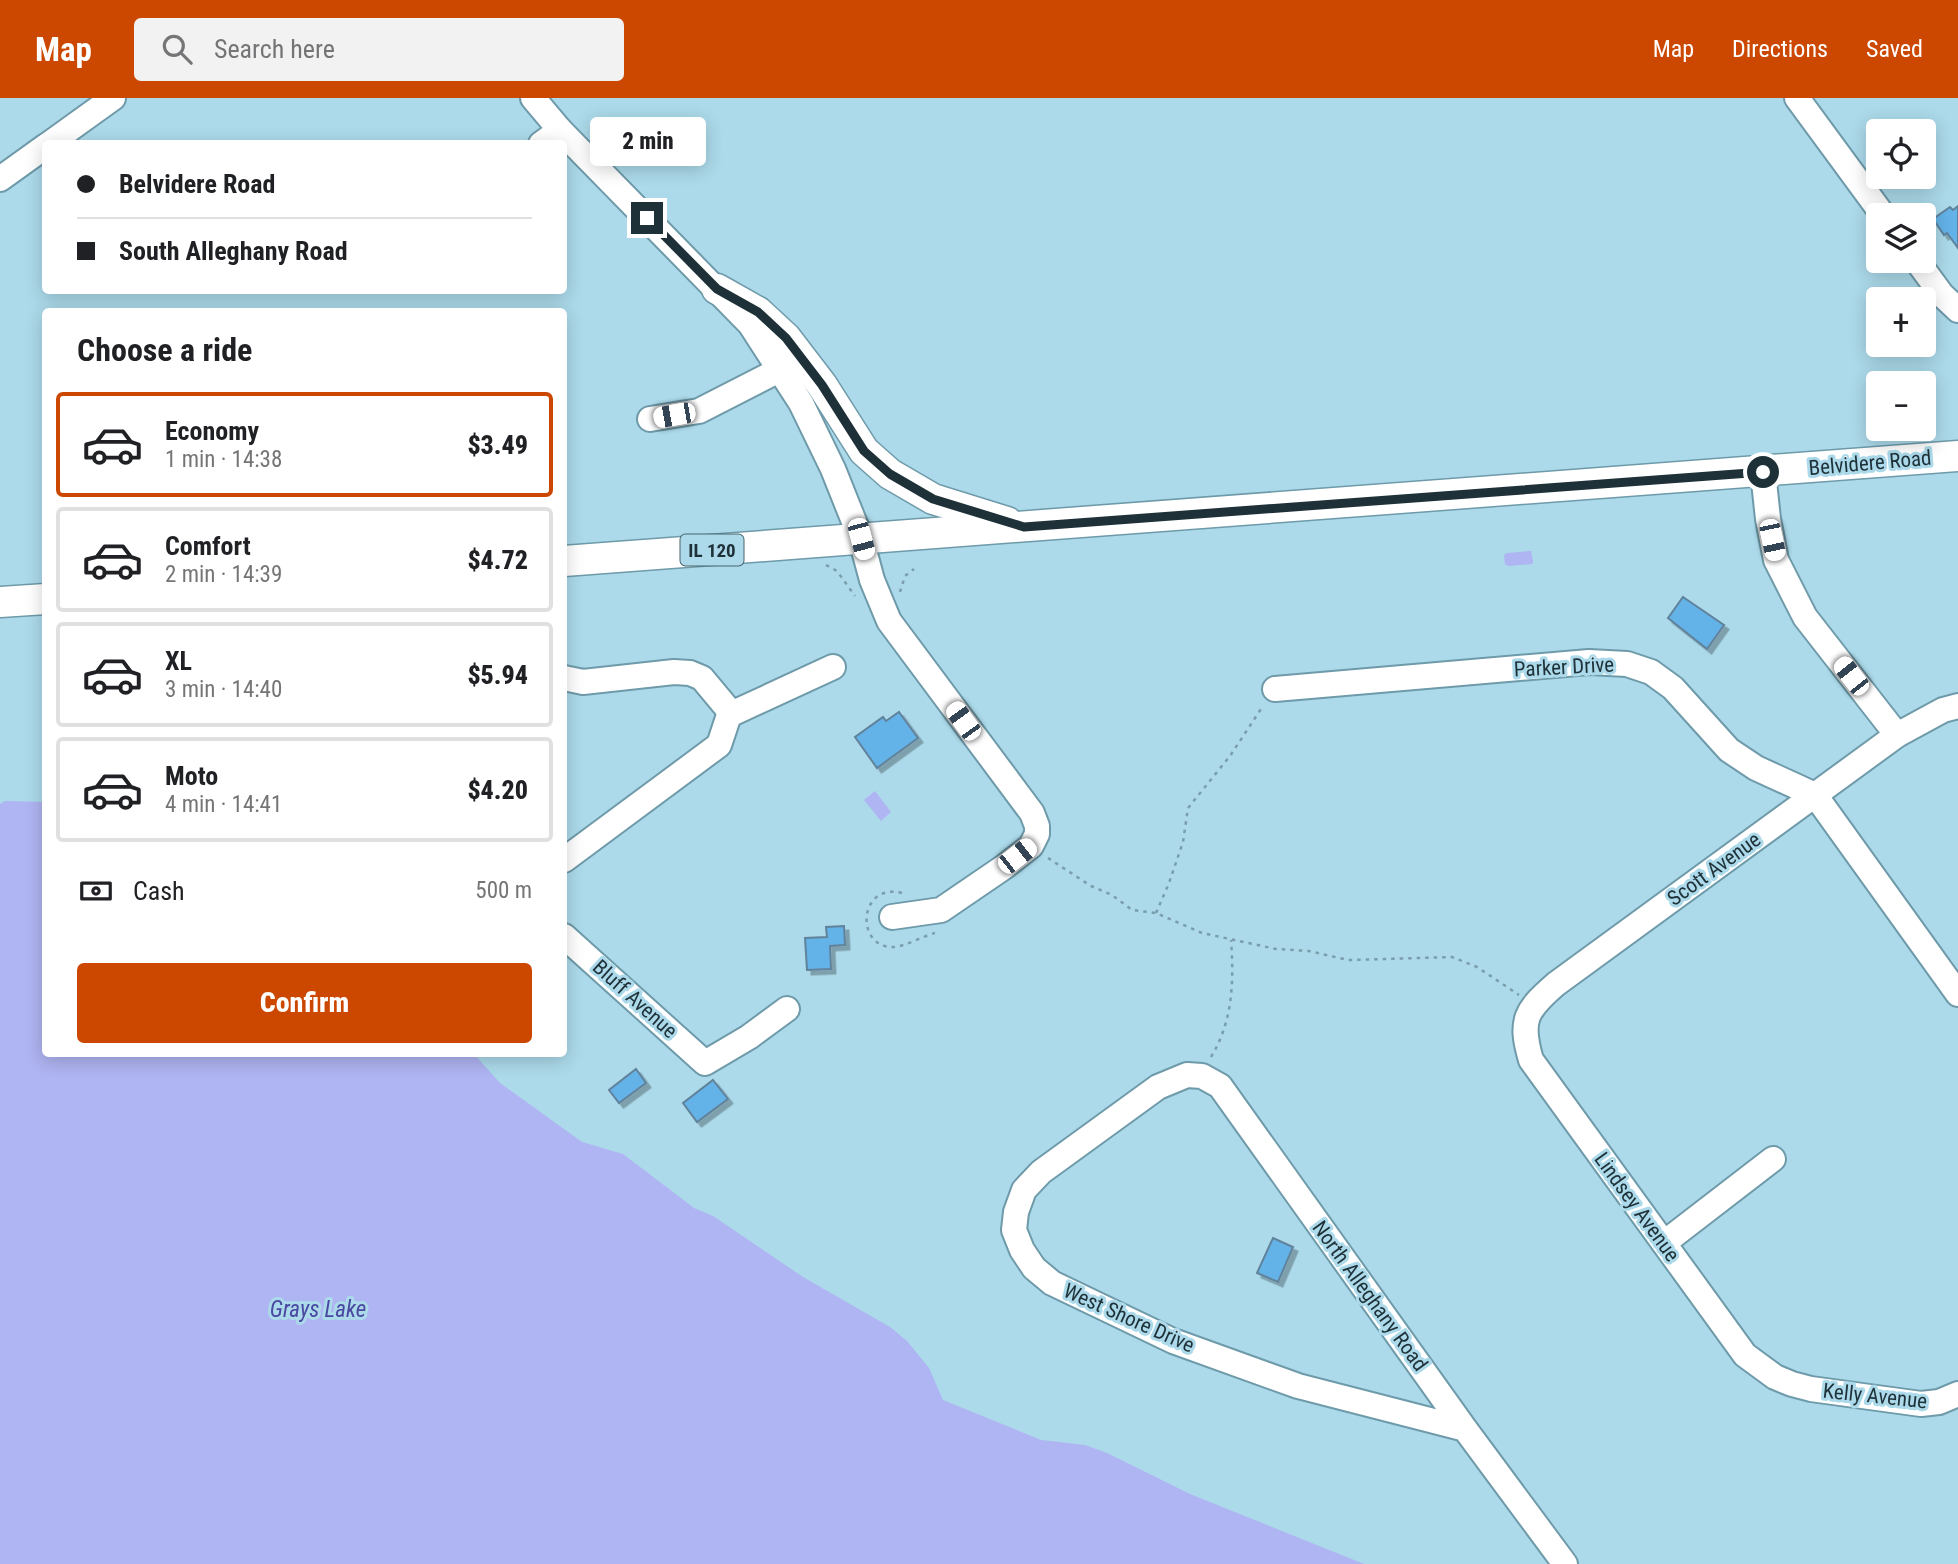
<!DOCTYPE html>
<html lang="en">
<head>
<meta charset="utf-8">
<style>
	body { margin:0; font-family:"Roboto Condensed",sans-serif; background:#f2f2f2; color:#202124; height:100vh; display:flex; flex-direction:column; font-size:26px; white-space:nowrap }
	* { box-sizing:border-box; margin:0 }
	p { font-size:23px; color:#757577 }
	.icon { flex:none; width:38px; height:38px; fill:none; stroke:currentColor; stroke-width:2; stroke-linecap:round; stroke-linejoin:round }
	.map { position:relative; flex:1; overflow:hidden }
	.panel { position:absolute; left:42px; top:210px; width:525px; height:749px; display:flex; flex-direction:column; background:#fff; border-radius:7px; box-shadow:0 4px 18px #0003 }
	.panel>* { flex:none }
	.banner { position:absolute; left:42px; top:42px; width:525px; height:154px; border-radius:7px; box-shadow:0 4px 18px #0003; display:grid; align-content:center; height:154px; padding:0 35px; background:#fff }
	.fabs { position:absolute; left:1866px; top:21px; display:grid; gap:14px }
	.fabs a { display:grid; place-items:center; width:70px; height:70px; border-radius:7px; background:#fff; box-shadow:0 4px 18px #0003; font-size:35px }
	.end { position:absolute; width:32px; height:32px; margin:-16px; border:9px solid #1f3138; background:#fff; box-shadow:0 0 0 4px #fff }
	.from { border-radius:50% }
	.bubble { position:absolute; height:49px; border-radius:7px; background:#fff; box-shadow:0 4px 18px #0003; font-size:23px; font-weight:800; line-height:49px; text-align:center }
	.car { position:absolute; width:21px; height:42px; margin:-21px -10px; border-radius:9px; box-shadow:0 0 5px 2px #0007; background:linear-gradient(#fff 24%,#345 0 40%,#fff 0 76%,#345 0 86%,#fff 0) }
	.banner b { display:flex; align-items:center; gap:24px; height:66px; font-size:26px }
	.banner b+b { border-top:2px solid #e0e0e0 }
	.banner i { width:18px; height:18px; background:#202124 }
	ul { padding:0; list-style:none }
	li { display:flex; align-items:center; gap:21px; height:105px; margin:0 14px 10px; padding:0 21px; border:4px solid #e0e0e0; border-radius:7px }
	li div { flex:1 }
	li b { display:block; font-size:26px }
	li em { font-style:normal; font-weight:800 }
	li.current { border-color:#cc4700 }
	li>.icon { width:63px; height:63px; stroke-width:1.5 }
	h2 { padding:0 35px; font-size:32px; line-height:84px }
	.pay { display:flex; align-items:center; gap:18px; height:77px; padding:0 35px; font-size:26px }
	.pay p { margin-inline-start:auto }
	.cta { display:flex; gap:14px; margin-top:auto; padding:14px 35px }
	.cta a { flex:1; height:80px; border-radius:7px; background:#cc4700; color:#fff; font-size:28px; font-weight:800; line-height:80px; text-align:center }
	header { display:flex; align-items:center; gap:42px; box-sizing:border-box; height:98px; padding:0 35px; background:#cc4700; color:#fff }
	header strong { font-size:33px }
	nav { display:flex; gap:38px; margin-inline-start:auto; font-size:24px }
	.search { width:490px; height:63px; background:#f2f2f2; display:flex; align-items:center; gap:18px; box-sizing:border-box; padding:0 24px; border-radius:7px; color:#757577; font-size:26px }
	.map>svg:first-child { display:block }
</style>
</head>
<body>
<header>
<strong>Map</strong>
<div class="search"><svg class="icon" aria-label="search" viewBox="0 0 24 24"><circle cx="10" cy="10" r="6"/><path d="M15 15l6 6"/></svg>Search here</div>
<nav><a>Map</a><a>Directions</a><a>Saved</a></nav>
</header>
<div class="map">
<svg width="1958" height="1466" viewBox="0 0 1958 1466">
	<defs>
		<filter id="shadow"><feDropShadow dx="4.5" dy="4.5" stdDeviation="0" flood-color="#0004"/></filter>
	</defs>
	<rect width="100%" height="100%" fill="#acdaea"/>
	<g fill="#afb4f2">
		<path d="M1531 453 1533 464 1532 466 1508 468 1505 466 1504 457 1507 455Z"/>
		<path d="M875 693 891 714 881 723 864 702Z"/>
		<path d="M5 703 45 704 46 956H474L500 985 582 1044 623 1056 694 1110 713 1118 803 1179 890 1229 907 1243 929 1270 943 1302 1041 1342 1085 1347 1107 1355 1190 1396 1364 1466H0V706Z"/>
	</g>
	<g fill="#64b2e8" stroke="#61829a" stroke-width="2" filter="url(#shadow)">
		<path d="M1958 108V150L1947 135 1944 137 1933 121 1950 109 1953 112Z"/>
		<path d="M1683 499 1724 527 1707 551 1668 520Z"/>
		<path d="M899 614 918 640 877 670 855 639 883 619 886 623Z"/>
		<path d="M844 828 845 847 830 848 831 871 807 872 805 840 827 839 826 829Z"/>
		<path d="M636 971 646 985 619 1005 609 992Z"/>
		<path d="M713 982 728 1001 697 1024 683 1005Z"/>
		<path d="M1273 1140 1293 1149 1278 1184 1257 1175Z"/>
	</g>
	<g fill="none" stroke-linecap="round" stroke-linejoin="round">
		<defs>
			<g id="minor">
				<path d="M533 0 560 32 750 226 801 305 833 371 861 441 872 482 889 523 1032 715 1037 728V736L1031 748 1004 769 941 812 892 819"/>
				<path d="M1797 0 1883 117"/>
				<path d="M49 46 113 0"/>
				<path d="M541 46 560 32"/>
				<path d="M0 81 46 48"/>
				<path d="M1917 163 1942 197 1958 212"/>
				<path d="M650 321 699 313 779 272"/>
				<path d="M1763 374 1768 421 1776 462 1805 519 1897 637"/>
				<path d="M564 580 583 584 674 574 690 575 702 580 727 610 729 617 719 647 564 762"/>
				<path d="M1275 591 1589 564 1627 566 1651 574 1673 590 1729 652 1756 670 1815 697 1958 896"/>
				<path d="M1958 608 1943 612 1897 637 1556 886C1526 912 1519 922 1531 962L1745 1257 1775 1279 1792 1286 1811 1291 1921 1306 1939 1304 1958 1296"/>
				<path d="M729 617 833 569"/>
				<path d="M564 838 705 965 749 939 787 911"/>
				<path d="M1664 1145 1773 1061"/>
				<path d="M1465 1331 1298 1288 1173 1243 1052 1185 1034 1170 1022 1152 1014 1132 1016 1114 1024 1092 1041 1074 1158 989 1187 977 1202 978 1220 988 1465 1331 1565 1466"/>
			</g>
			<g id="major">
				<path d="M717 191 758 214 786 240 822 287 864 353 890 376 933 401 1007 424"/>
				<path d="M564 463 1958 358"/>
				<path d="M0 504 46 501"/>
			</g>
		</defs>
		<use href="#minor" stroke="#6e9aa9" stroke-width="28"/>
		<use href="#major" stroke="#6e9aa9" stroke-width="33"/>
		<g stroke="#7a9eab" stroke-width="2.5" stroke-dasharray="3.5 5" stroke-linecap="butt">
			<path d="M826 467 837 473 855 498"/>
			<path d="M900 494 905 478 914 471"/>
			<path d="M1048 760 1091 788 1112 797 1132 812 1156 815 1202 835 1276 851 1309 853 1348 862 1452 859 1477 869 1519 897"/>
			<path d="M902 795C858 784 855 850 893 849 904 849 923 838 935 835"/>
			<path d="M1156 815 1169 785 1183 744 1188 710 1230 658 1263 608"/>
			<path d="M1211 959C1233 923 1234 883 1231 842"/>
		</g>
		<use href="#minor" stroke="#fff" stroke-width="24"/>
		<use href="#major" stroke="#fff" stroke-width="30"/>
	</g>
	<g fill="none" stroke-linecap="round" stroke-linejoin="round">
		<path stroke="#1f3138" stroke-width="9" d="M647 120 717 191 758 214 786 240 822 287 864 353 890 376 933 401 1024 429 1763 374"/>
	</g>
	<g text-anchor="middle" stroke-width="6" stroke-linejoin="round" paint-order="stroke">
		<rect fill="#acdaea" stroke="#49646d" stroke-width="2" x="680.5" y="436.5" width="63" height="31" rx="5"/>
		<g font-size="19" font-weight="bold" fill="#1f3138">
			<text x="712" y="459">IL 120</text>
		</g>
		<g font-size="21" fill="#1f3138" stroke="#acdaea">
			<text transform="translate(1870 365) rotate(-5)" y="7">Belvidere Road</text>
			<text transform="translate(1564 569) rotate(-3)" y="7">Parker Drive</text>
			<text transform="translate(1714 771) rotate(-36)" y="7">Scott Avenue</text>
			<text transform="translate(635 901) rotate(42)" y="7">Bluff Avenue</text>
			<text transform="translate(1637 1109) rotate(54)" y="7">Lindsey Avenue</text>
			<text transform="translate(1370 1198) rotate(54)" y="7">North Alleghany Road</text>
			<text transform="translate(1129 1220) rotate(24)" y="7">West Shore Drive</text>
			<text transform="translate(1875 1298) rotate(6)" y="7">Kelly Avenue</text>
		</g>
		<g font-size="23" font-style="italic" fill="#4a48a1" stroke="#acdaea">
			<text x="318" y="1219">Grays Lake</text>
		</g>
	</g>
</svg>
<div class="fabs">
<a><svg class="icon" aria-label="locate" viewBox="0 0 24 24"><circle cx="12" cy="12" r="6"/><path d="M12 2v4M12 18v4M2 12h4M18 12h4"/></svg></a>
<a><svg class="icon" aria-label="layers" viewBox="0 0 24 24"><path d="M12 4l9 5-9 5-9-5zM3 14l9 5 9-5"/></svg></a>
<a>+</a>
<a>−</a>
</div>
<i class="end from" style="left:1763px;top:374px"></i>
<i class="end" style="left:647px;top:120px"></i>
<div class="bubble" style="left:590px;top:19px;width:116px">2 min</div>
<i class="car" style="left:674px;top:317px;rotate:260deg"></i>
<i class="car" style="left:861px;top:441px;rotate:165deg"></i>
<i class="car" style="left:1772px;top:442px;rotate:168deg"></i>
<i class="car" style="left:1851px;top:578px;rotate:322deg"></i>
<i class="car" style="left:963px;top:623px;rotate:324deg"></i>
<i class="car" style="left:1017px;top:758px;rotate:52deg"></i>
<div class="banner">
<b><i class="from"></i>Belvidere Road</b>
<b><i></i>South Alleghany Road</b>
</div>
<section class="panel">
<h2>Choose a ride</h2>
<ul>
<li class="current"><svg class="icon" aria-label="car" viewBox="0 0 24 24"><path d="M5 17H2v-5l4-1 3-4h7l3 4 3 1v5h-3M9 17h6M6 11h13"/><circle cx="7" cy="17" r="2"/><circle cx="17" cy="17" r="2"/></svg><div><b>Economy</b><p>1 min · 14:38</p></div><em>$3.49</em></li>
<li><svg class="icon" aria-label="car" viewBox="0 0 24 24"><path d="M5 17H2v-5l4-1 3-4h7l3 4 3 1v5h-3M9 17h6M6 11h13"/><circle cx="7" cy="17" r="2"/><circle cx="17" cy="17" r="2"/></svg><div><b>Comfort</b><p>2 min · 14:39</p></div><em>$4.72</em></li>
<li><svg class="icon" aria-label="car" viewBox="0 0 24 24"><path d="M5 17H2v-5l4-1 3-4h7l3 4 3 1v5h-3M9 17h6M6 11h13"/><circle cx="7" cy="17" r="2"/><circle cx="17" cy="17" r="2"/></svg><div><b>XL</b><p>3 min · 14:40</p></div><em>$5.94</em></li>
<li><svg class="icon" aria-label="car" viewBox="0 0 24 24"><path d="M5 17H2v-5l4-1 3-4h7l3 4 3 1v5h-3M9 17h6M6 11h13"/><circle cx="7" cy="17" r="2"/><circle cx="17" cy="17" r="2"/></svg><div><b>Moto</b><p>4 min · 14:41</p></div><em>$4.20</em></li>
</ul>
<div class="pay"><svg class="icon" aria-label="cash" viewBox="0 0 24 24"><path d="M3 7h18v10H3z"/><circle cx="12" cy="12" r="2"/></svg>Cash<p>500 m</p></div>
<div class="cta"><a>Confirm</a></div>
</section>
</div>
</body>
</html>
